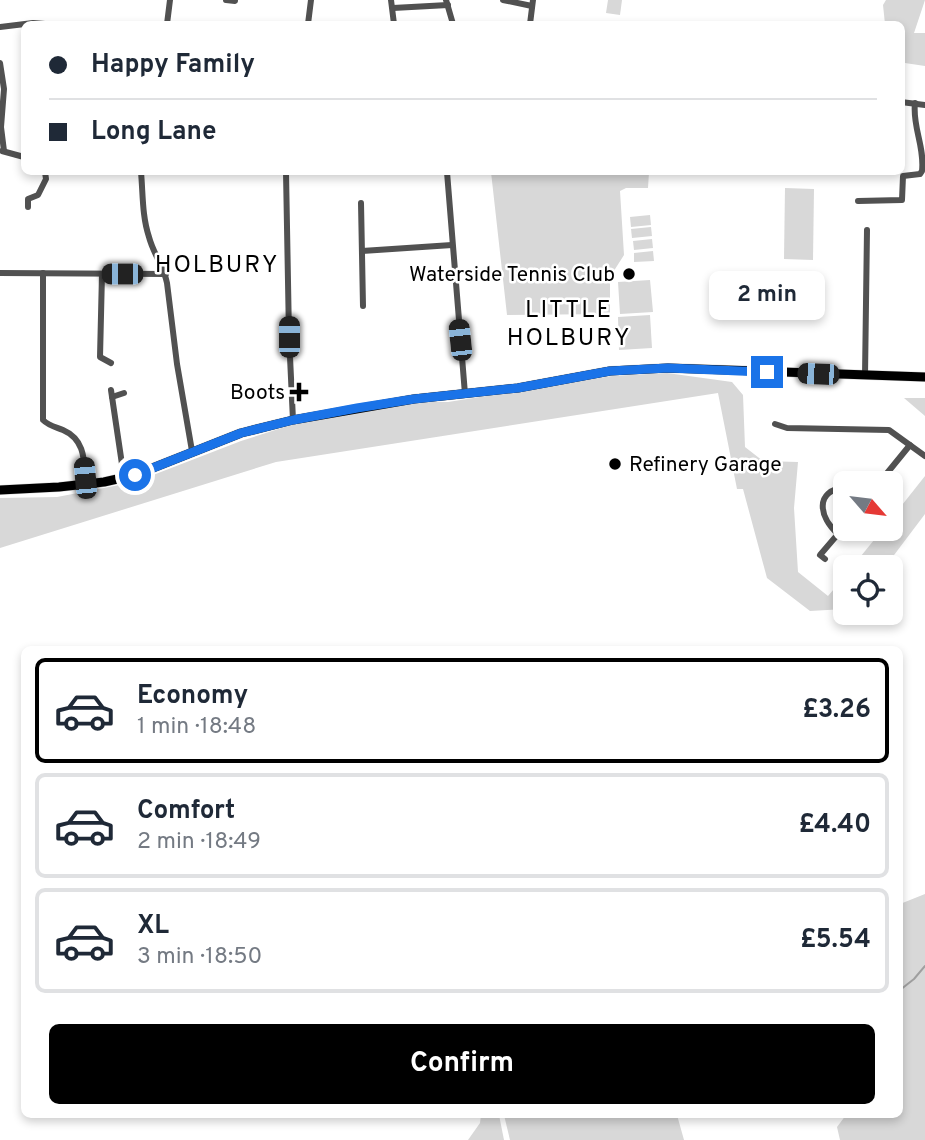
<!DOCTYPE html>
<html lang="en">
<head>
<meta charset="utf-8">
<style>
	body { margin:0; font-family:Overpass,sans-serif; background:#f6f6f7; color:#1f2937; height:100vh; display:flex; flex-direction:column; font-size:26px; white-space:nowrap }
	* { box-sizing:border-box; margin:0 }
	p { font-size:23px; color:#747a83 }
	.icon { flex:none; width:38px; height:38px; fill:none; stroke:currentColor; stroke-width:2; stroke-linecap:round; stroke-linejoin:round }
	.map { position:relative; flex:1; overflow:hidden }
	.drawer { position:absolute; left:21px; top:646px; width:882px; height:472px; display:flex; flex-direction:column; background:#fff; border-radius:10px; box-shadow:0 4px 10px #0003 }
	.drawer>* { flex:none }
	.guide { position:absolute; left:21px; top:21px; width:884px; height:154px; border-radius:10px; box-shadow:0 4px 10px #0003; display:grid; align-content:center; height:154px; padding:0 28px; background:#fff }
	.needle { width:46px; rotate:118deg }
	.buttons { position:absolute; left:833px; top:471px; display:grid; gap:14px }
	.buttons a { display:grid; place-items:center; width:70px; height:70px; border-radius:10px; background:#fff; box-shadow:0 4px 10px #0003; font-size:35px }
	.end { position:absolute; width:32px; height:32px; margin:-16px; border:9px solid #1a73e8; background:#fff; box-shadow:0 0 0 4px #fff }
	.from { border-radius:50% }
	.bubble { position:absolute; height:49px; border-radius:10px; background:#fff; box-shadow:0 4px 10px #0003; font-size:23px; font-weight:700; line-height:49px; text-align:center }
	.car { position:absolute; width:21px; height:42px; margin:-21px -10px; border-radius:9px; box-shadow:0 0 5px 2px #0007; background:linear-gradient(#222 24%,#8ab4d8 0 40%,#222 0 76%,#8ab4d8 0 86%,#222 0) }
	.guide b { display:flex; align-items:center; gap:24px; height:66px; font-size:26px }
	.guide b+b { border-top:2px solid #e0e1e3 }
	.guide i { width:18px; height:18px; background:#1f2937 }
	ul { padding:12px 0 0; list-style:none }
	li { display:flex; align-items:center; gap:21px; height:105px; margin:0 14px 10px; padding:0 14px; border:4px solid #e0e1e3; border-radius:10px }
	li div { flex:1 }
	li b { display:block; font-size:26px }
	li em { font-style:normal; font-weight:700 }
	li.current { border-color:#000 }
	li>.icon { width:63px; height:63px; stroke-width:1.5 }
	.primary-button { display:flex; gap:14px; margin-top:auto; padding:14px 28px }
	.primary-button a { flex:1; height:80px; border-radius:10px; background:#000; color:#fff; font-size:28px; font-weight:700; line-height:80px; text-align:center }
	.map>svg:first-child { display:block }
</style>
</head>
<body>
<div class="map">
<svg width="925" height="1140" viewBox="0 0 925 1140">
	<rect width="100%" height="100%" fill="#fff"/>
	<g fill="#d8d8d8">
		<path d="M608 0H622L620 15 606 13Z"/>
		<path d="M886 0H925L914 33H925V66L905 63 901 53V24H885L883 5Z"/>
		<path d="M491 172H649L648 188H626L620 191 624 255 610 277V314L507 315Z"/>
		<path d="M785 188 814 189 813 260 784 259Z"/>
		<path d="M650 215 651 225 631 227 630 217Z"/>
		<path d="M651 227 652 236 632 238 631 229Z"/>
		<path d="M652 239 653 248 634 250 633 241Z"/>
		<path d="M653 251 654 261 634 262V253Z"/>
		<path d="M650 280 653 312 620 314 618 282Z"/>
		<path d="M650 315 652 348 619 350 618 317Z"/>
		<path d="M667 373 732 382 743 395 745 447 763 461 798 462 794 508 798 572 828 596 845 576V609L810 611 767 578 743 489H737L718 393 276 462 0 548V498L57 497 135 482 241 441 291 425 415 402H448L612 376Z"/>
		<path d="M904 398H925V416Z"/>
		<path d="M925 476V514L885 567H852L883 529 891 528V519Z"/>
		<path d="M925 894V1140H840L837 1127 846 1115H900V904Z"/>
		<path d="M481 1115H499L504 1140H468L480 1123Z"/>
		<path d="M504 1115H677L684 1140H510Z"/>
	</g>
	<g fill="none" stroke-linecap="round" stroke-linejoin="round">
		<path stroke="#9f9f9f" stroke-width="2" d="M900 990 914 979 925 966"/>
		<defs>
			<path id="primary" d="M0 490 59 487 104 482 135 475 241 433 293 420 414 399 518 388 610 371 668 368 925 377"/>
		</defs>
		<use href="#primary" stroke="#dbdbdb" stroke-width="10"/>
		<g stroke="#515151" stroke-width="6">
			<path d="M226 0 235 1"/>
			<path d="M391 0 394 24"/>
			<path d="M446 0 453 24"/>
			<path d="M503 0 532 6"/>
			<path d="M393 8 448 5"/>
			<path d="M167 24 170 0"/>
			<path d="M308 24 311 0"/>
			<path d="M530 24 533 0"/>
			<path d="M0 27 33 23 45 24"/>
			<path d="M0 63 4 89 1 127 4 151"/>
			<path d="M901 102 925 105"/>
			<path d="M2 151 24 157"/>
			<path d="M141 172C143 194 142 216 149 237 153 253 164 267 167 283L177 364 192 451"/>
			<path d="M286 172 289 336 293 420"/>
			<path d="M447 172 465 394"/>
			<path d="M858 201 902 200 903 176 920 174 922 171C925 147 912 126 915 103"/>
			<path d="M361 203 363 306"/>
			<path d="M28 207V199L38 195 46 179 45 172"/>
			<path d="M362 251 452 245"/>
			<path d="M0 273 166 274"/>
			<path d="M43 273V420C49 426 56 427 63 430 86 440 84 462 86 484"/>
			<path d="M102 274 100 357 111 363"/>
			<path d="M865 376 867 230"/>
			<path d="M111 390 123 471"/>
			<path d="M112 397 124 393"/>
			<path d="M775 424 787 428 889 430 925 456"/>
			<path d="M879 483 910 445"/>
			<path d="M845 487C814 491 819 517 838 534L845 524"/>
			<path d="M825 559 820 555 838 534"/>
		</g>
		<use href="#primary" stroke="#000" stroke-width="9"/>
	</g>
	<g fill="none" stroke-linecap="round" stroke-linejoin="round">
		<path stroke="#1a73e8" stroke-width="9" d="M135 475 241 433 293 420 357 408 414 399 518 388 610 371 668 368 767 372"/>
	</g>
	<g fill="#000" stroke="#fff" stroke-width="2.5">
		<circle cx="629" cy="274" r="7"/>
		<path d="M295.5 381.5h7v7h7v7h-7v7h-7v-7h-7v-7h7z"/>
		<circle cx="615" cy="464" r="7"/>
	</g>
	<g text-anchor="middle" stroke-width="5" stroke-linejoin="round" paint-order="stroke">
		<g font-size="21" fill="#000" stroke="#fff" text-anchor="end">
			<text x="615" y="281">Waterside Tennis Club</text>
			<text x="285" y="399">Boots</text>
			<text x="629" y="471" text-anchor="start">Refinery Garage</text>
		</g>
		<g font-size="24" letter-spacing="2" fill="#000" stroke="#fff">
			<text x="217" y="272">HOLBURY</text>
			<text x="569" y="317">LITTLE<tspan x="569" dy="28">HOLBURY</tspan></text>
		</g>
	</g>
</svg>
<div class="buttons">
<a><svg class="needle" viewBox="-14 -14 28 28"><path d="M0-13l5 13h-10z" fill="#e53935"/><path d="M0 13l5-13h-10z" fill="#747a83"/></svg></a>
<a><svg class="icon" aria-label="locate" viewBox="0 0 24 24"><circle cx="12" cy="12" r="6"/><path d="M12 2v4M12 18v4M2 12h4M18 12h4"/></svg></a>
</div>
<i class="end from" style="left:135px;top:475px"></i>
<i class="end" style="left:767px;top:372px"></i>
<div class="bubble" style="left:709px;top:271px;width:116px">2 min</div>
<i class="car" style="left:122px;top:274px;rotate:270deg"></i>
<i class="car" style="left:289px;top:337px;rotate:0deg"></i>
<i class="car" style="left:460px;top:340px;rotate:354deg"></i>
<i class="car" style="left:818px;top:374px;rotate:272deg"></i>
<i class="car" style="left:85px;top:478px;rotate:355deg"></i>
<div class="guide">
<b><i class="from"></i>Happy Family</b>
<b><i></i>Long Lane</b>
</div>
<section class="drawer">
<ul>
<li class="current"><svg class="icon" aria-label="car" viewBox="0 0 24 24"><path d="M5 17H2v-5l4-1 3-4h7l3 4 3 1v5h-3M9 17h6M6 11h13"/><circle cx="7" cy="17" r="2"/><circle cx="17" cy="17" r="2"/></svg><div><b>Economy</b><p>1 min · 18:48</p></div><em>£3.26</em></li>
<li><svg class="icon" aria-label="car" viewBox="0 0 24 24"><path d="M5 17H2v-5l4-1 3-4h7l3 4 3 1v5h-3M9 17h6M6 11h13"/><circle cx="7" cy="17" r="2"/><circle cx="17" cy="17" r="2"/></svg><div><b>Comfort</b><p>2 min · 18:49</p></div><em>£4.40</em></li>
<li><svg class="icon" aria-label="car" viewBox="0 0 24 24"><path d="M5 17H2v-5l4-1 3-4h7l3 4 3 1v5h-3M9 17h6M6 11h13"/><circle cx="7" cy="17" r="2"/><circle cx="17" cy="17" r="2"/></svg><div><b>XL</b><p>3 min · 18:50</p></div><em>£5.54</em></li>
</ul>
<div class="primary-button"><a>Confirm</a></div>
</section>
</div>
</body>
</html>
